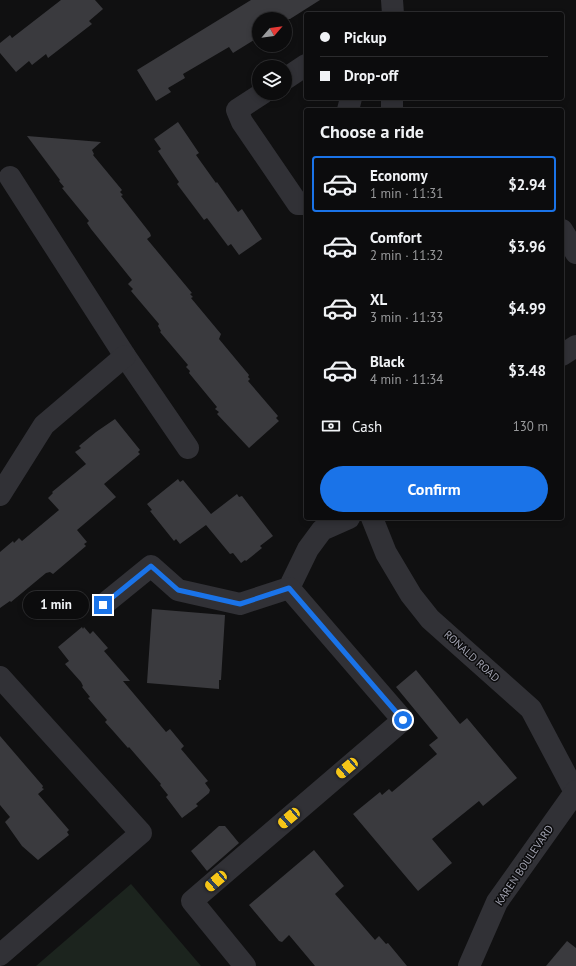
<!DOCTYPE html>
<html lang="en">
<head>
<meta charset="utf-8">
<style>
	body { margin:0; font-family:"PT Sans",sans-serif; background:#1a1a1b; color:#f1f3f6; height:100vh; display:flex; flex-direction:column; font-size:15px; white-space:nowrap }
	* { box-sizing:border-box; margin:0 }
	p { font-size:13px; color:#9a9b9d }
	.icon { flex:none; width:22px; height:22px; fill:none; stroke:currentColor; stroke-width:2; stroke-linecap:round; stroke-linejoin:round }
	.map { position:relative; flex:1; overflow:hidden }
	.side { position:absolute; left:304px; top:108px; width:260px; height:412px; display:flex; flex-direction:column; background:#0c0c0d; border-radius:4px; box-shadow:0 2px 6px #0003,0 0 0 1px #2c2c2e }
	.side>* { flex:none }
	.top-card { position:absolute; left:304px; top:12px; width:260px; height:88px; border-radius:4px; box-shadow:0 2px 6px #0003,0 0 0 1px #2c2c2e; display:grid; align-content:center; height:88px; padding:0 16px; background:#0c0c0d }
	.needle { width:26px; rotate:62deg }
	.controls { position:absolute; left:252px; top:12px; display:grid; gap:8px }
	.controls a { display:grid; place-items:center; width:40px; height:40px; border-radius:50%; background:#0c0c0d; box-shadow:0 2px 6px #0003,0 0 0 1px #2c2c2e; font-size:20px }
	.end { position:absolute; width:18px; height:18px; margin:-9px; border:5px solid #1a73e8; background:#fff; box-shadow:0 0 0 2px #fff }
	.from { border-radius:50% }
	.bubble { position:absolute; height:28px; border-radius:14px; background:#0c0c0d; box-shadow:0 2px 6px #0003,0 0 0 1px #2c2c2e; font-size:13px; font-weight:800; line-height:28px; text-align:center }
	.car { position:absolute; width:12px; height:24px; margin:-12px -6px; border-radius:5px; box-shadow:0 0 3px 1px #0007; background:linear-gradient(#f5c518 24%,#345 0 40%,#f5c518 0 76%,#345 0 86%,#f5c518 0) }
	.top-card b { display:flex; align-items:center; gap:14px; height:38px; font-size:15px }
	.top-card b+b { border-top:1px solid #2c2c2e }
	.top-card i { width:10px; height:10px; background:#f1f3f6 }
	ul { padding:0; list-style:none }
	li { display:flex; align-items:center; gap:12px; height:56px; margin:0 8px 6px; padding:0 8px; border:2px solid transparent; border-radius:4px }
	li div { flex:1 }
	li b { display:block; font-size:15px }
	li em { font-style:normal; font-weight:800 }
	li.active { border-color:#1a73e8 }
	li>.icon { width:36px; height:36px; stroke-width:1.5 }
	h2 { padding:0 16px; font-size:18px; line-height:48px }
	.pay { display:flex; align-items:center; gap:10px; height:44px; padding:0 16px; font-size:15px }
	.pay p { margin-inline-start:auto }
	.button { display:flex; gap:8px; margin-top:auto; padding:8px 16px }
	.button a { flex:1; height:46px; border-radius:24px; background:#1a73e8; color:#fff; font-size:16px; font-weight:800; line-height:46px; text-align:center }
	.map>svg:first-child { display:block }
</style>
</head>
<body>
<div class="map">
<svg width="576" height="966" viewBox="0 0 576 966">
	<rect width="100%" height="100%" fill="#101011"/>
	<path fill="#1c241e" d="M131 884 201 966H36Z"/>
	<g fill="#3a3a3e">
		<path d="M61 0H95L103 9 89 21 92 24 48 58 46 54 32 65 29 61 16 72 0 53V43L10 35 12 38Z"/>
		<path d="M251 0H320L290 19H259V37L233 53 229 47 183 74 185 78 168 88 171 92 156 101 137 70Z"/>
		<path d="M178 122 199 153 196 155 216 183 217 182 238 212 242 209 262 239 239 255 231 244 228 246 207 218 204 220 177 184 179 182 158 151 161 149 154 139Z"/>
		<path d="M27 136 101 142 92 150 94 154 93 155 122 190 120 192 123 195 121 196 150 233 151 236 147 239 192 293 190 294 193 297 191 298 221 334 219 339 249 375 248 377 250 379 248 381 278 416 276 418 279 421 249 448 217 414 219 412 215 409 217 407 189 373 190 371 186 367 188 365 160 332 161 331 158 326 159 324 131 291 133 289 128 284 132 280 91 229 87 223 89 221 62 188 64 187 59 181 60 180Z"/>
		<path d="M115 419 140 450 138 452 140 454 104 484 116 497 77 530 87 542 84 544 86 546 53 574 50 572 46 573 11 602 10 601 0 608V552L13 541 14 543 19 538 22 541 59 510 48 498 53 493 52 492 86 464 75 452 81 448 79 446 96 432Z"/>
		<path d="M178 479 180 482 183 480 211 514 237 494 239 497 242 496 273 536 260 546 262 548 246 561 245 560 241 563 233 553 230 554 206 525 180 544 176 539 174 541 150 511 152 510 147 504Z"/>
		<path d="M152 609 225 615 221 680H219V689L147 683Z"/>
		<path d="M82 627 83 629 84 627 90 634 93 631 108 648 104 651 130 681H123L166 732 170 729 184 746 181 749 208 781 205 783 210 790 209 793 196 804 198 806 182 818 166 797 168 795 160 785 161 784 129 747 128 748 114 732 105 722 107 720 88 698 90 697 82 687 83 686 81 682 65 664 69 661 58 647Z"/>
		<path d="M416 670 460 724 467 718 517 778 483 806 479 801 432 839 452 863 418 891 353 814 380 792 382 795 389 789 392 792 437 754 429 745 438 738 396 687Z"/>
		<path d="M0 736 43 786 42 788 44 789 38 794 69 830 67 832 69 835 38 860 22 846 5 822 10 817 0 805Z"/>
		<path d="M219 826H225L239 843 207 871 191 851Z"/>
		<path d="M314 850 344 886 335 894 375 940 379 936 386 944 388 943 407 966H315L289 935 282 942 279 941 249 905Z"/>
		<path d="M567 941 576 948V966H546Z"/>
	</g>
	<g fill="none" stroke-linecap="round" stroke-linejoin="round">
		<g stroke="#313136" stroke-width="22">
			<path d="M392 0 393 14"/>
			<path d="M285 79 306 65"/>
			<path d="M263 93 237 110 242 122 298 204H306"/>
			<path d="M348 110 351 98"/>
			<path d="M392 110V98"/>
			<path d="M10 177 125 356 188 448"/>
			<path d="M562 230 576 253"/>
			<path d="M562 355 576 346"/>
			<path d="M0 495 44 425 125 356"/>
			<path d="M372 518 386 553 411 595 430 619 531 709 575 792"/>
			<path d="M103 605 151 566 178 590 240 604 289 588 308 549 322 530 349 518"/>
			<path d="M0 677 141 833 0 955"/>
			<path d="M245 966 192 901 403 720 289 588"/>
			<path d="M469 966 497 902 576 791"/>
		</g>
	</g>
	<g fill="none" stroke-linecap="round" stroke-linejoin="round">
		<path stroke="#1a73e8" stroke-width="5" d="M103 605 151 566 178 590 240 604 289 588 403 720"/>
	</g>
	<g text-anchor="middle" stroke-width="3" stroke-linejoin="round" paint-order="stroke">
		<g font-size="11" fill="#a2a3b1" stroke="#0b0b0c">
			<text transform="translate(472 656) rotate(42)" y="4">RONALD ROAD</text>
			<text transform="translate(524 865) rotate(-56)" y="4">KAREN BOULEVARD</text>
		</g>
	</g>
</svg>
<div class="controls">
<a><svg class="needle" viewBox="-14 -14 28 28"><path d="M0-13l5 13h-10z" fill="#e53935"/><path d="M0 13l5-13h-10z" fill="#9a9b9d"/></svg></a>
<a><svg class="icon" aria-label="layers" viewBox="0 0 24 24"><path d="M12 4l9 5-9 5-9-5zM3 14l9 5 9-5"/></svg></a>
</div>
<i class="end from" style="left:403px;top:720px"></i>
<i class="end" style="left:103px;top:605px"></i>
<div class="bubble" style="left:23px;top:591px;width:66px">1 min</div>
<i class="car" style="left:347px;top:768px;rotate:229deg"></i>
<i class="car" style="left:289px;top:818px;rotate:229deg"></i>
<i class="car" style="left:216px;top:881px;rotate:229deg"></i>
<div class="top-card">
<b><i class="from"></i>Pickup</b>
<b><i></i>Drop-off</b>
</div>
<section class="side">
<h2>Choose a ride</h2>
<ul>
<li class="active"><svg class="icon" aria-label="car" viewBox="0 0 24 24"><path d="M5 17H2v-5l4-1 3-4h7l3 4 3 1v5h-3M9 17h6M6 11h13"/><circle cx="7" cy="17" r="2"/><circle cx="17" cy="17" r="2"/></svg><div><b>Economy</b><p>1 min · 11:31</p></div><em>$2.94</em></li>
<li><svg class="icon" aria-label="car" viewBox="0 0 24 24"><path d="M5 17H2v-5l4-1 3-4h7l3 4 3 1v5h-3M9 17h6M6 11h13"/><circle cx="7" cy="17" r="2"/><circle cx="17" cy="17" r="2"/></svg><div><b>Comfort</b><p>2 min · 11:32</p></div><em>$3.96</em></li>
<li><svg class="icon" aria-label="car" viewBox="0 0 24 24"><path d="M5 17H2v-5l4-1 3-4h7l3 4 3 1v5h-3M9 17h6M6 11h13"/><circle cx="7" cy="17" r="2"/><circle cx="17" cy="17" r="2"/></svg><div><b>XL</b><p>3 min · 11:33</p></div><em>$4.99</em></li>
<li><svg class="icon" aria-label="car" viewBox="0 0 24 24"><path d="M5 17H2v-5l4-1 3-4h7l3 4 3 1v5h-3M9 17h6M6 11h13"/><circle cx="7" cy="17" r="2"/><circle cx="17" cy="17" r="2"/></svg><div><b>Black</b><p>4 min · 11:34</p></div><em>$3.48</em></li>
</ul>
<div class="pay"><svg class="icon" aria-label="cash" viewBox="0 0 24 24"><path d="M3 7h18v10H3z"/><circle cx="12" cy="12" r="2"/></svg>Cash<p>130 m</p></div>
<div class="button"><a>Confirm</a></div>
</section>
</div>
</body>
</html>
